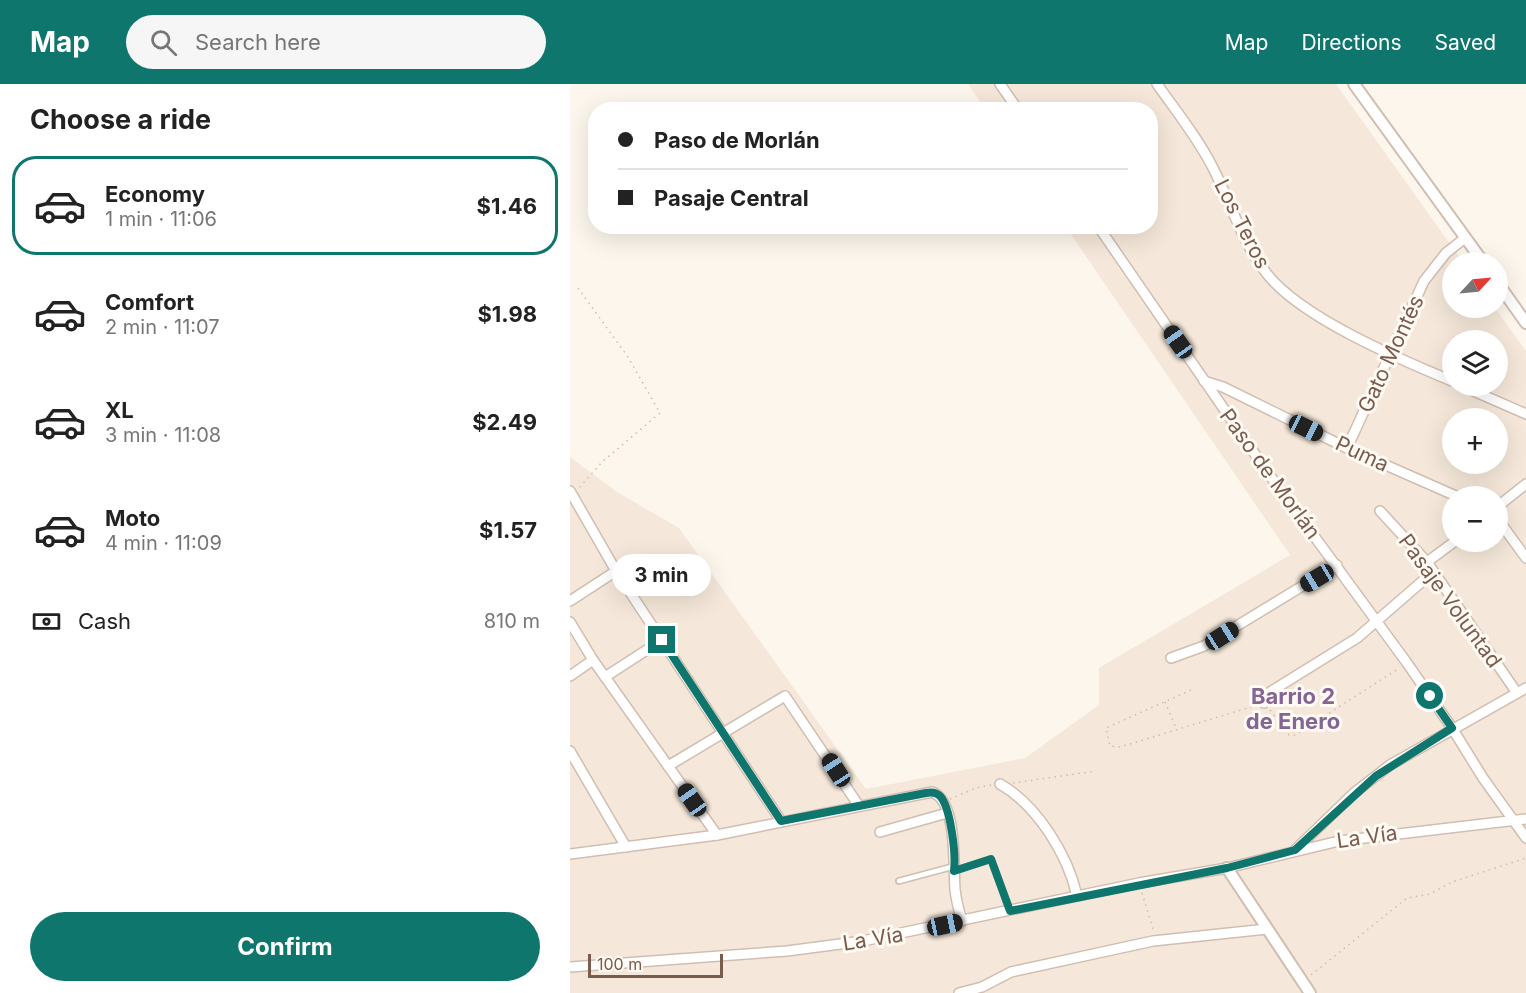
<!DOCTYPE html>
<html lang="en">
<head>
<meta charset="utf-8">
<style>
	body { margin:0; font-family:Inter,sans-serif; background:#f6f6f6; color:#222; height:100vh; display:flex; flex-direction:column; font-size:22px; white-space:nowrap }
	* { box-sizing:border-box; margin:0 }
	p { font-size:20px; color:#767676 }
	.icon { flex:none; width:33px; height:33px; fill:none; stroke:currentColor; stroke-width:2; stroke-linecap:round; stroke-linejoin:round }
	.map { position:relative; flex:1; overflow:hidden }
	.drawer { display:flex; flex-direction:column; background:#fff; width:570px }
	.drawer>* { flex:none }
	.guide { position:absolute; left:18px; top:18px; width:570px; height:132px; border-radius:24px; box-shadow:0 6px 24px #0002; display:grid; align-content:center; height:132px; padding:0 30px; background:#fff }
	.needle { width:39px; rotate:64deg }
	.controls { position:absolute; left:872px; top:168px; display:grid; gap:12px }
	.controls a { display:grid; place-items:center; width:66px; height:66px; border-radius:50%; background:#fff; box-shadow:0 6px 24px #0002; font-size:30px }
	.scale { position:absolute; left:18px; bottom:15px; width:135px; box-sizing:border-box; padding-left:6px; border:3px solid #7a5c4d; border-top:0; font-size:16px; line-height:21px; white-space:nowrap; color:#7a5c4d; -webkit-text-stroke:4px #fffaf3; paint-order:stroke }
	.end { position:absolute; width:27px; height:27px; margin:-14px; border:8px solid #0f766e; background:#fff; box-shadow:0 0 0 3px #fff }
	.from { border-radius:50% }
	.bubble { position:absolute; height:42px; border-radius:21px; background:#fff; box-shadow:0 6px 24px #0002; font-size:20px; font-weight:700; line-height:42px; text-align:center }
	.car { position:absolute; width:18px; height:36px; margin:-18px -9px; border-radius:8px; box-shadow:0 0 4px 2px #0007; background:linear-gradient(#222 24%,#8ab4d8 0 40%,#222 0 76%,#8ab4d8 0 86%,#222 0) }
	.guide b { display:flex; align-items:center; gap:21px; height:57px; font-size:22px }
	.guide b+b { border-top:2px solid #e0e0e0 }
	.guide i { width:15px; height:15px; background:#222 }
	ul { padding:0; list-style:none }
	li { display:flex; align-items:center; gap:18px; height:99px; margin:0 12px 9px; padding:0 18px; border:3px solid transparent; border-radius:24px }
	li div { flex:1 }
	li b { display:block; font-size:22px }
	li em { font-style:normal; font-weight:700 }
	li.active { border-color:#0f766e }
	li>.icon { width:54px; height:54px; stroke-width:1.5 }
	h2 { padding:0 30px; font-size:27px; line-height:72px }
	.pay { display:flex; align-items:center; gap:15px; height:66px; padding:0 30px; font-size:22px }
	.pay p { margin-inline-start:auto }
	.button { display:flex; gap:12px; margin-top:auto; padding:12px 30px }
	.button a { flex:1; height:69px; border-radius:36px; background:#0f766e; color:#fff; font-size:24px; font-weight:700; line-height:69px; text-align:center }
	header { display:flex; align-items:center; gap:36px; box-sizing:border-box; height:84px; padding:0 30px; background:#0f766e; color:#fff }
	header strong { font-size:28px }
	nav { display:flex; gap:33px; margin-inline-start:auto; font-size:21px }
	.search { width:420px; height:54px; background:#f6f6f6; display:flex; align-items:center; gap:15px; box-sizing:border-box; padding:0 21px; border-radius:33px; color:#767676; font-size:22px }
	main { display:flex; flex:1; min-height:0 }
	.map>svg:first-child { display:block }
</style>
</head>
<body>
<header>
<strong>Map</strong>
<div class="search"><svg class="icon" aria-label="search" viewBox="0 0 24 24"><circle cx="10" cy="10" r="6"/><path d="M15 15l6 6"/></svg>Search here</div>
<nav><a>Map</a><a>Directions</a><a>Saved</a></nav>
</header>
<main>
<section class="drawer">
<h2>Choose a ride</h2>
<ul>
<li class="active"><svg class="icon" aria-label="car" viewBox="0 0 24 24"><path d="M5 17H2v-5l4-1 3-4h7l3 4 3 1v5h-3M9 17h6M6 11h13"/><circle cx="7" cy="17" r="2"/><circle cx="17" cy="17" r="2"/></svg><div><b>Economy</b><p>1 min · 11:06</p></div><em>$1.46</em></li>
<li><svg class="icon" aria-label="car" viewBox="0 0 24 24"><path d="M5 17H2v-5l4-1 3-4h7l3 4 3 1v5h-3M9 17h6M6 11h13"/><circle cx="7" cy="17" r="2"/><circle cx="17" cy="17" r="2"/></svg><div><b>Comfort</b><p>2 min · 11:07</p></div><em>$1.98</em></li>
<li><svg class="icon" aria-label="car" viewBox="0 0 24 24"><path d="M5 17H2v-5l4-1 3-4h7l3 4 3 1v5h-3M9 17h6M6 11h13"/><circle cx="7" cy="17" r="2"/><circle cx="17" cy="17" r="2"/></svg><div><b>XL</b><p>3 min · 11:08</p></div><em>$2.49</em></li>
<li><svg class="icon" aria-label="car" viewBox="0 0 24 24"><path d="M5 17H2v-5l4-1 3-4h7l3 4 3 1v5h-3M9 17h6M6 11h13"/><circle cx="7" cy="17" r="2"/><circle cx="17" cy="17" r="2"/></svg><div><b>Moto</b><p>4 min · 11:09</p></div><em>$1.57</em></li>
</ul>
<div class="pay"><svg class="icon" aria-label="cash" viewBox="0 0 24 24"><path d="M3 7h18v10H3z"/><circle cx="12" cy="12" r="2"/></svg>Cash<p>810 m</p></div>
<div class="button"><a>Confirm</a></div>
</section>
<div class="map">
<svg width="956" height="909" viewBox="0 0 956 909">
	<rect width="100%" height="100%" fill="#fdf6ec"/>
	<path fill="#f5e8da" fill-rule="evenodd" d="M398 0H766L893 178H882V224H925L956 267V909H0V373L47 408 109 444 296 705 455 674 529 621V584L720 471 496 143 580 142V26L415 25ZM882 256H927V302H882ZM882 334H927V380H882ZM882 412H927V458H882Z"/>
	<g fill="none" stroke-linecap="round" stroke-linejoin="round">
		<defs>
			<g id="service">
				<path d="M384 787 421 775 440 826"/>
				<path d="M329 797 385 782"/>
			</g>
			<g id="minor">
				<path d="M430 0 448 26"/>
				<path d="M587 0C606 27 628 54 643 84 661 119 672 159 697 190 732 234 829 275 882 297"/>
				<path d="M528 142 698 389 837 579 882 644 913 694 956 754"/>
				<path d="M634 297 653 303 777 364 886 412"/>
				<path d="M892 302 956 330"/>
				<path d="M777 364 854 197 876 169 895 154"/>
				<path d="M0 407 46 487 211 737"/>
				<path d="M927 423 956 400"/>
				<path d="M810 427 857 478 947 609"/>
				<path d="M927 434 956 474"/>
				<path d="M857 478 884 458"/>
				<path d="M0 517 46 487"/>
				<path d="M0 538 23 576 147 751"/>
				<path d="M601 574 634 562 767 481"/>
				<path d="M0 592 23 576"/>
				<path d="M35 593 92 556"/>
				<path d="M694 619 700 608 787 554 863 488"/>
				<path d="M0 667 56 763"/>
				<path d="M98 682 215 612 289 722"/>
				<path d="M430 700C467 721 498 771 507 812"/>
				<path d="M310 748 377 729"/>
				<path d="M726 765 784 709 820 681 956 604"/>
				<path d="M0 770 147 751 362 708C388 717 383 783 385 805 386 816 389 827 392 837"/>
				<path d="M0 883 217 867 293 857 569 799 657 784 769 757 956 735"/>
				<path d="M389 909 412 903 441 888 583 857 697 845"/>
			</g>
			<g id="tertiary">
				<path d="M784 0 913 178"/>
				<path d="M927 198 956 239"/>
				<path d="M657 784 740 909"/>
			</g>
		</defs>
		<use href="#service" stroke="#d1beb0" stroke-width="8"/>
		<use href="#minor" stroke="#d1beb0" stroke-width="12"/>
		<use href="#tertiary" stroke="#d1beb0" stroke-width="14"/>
		<g stroke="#d9b8a5" stroke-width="1.5" stroke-dasharray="1.5 4.5" stroke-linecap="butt">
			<path d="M8 204 58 273 90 329 32 378 9 404"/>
			<path d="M621 606 536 644 540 662 550 663 684 622"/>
			<path d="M595 618 606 644"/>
			<path d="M700 626 719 651H725L828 585"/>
			<path d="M443 699 526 687"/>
			<path d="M380 715 406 704 421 701"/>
			<path d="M572 809 584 848"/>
			<path d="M741 891 837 814 860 810 882 798 956 774"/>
		</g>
		<use href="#service" stroke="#fff" stroke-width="4.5"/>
		<use href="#minor" stroke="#fff" stroke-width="9"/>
		<use href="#tertiary" stroke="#fff" stroke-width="10"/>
	</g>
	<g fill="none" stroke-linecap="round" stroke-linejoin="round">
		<path stroke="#0f766e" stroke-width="8" d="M92 556 211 737 356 709C361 708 366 708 370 712 381 724 386 771 384 787L421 775 440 827 657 784 725 766 806 692 882 644 860 612"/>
	</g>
	<g text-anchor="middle" stroke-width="6" stroke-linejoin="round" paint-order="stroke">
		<g font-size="21" fill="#7a5c4d" stroke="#fffaf3">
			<text transform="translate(672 140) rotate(63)" y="7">Los Teros</text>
			<text transform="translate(821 270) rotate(-65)" y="7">Gato Montés</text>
			<text transform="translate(792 370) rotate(25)" y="7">Puma</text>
			<text transform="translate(700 390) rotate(54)" y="7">Paso de Morlán</text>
			<text transform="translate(880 517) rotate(54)" y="7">Pasaje Voluntad</text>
			<text transform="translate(797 753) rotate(-8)" y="7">La Vía</text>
			<text transform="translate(303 855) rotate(-9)" y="7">La Vía</text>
		</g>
		<g font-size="22" font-weight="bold" fill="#846695" stroke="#fffaf3">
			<text x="723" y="620">Barrio 2<tspan x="723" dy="25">de Enero</tspan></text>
		</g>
	</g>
</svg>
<div class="controls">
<a><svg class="needle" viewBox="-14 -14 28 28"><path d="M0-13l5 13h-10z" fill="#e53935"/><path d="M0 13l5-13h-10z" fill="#767676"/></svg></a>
<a><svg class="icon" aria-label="layers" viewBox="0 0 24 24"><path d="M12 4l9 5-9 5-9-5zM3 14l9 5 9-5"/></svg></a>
<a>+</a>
<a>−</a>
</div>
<div class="scale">100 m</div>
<i class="end from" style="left:860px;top:612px"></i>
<i class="end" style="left:92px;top:556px"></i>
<div class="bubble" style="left:42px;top:470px;width:99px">3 min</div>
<i class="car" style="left:608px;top:258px;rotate:325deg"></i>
<i class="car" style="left:736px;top:344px;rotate:116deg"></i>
<i class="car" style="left:747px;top:494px;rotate:239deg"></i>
<i class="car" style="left:652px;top:552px;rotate:58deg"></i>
<i class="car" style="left:266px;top:686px;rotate:327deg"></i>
<i class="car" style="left:122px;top:716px;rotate:325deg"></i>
<i class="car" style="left:375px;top:841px;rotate:78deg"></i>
<div class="guide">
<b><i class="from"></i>Paso de Morlán</b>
<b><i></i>Pasaje Central</b>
</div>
</div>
</main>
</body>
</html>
